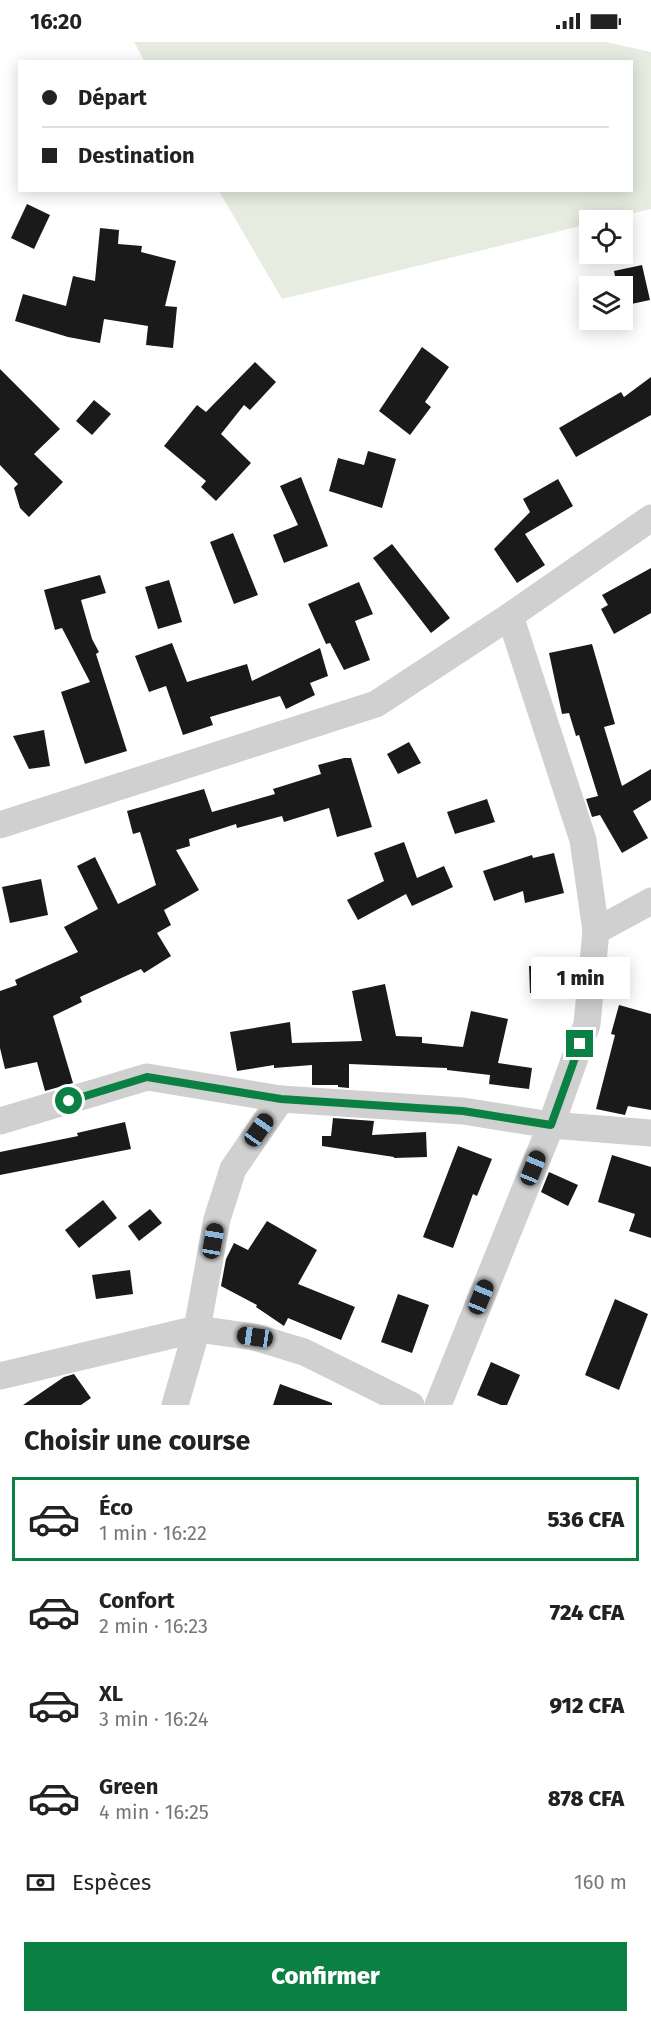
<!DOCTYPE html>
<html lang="fr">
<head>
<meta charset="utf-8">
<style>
	body { margin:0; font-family:"Fira Sans",sans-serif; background:#f6f6f6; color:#222; height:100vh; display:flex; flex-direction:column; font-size:22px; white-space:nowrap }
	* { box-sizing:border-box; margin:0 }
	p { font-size:20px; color:#767676 }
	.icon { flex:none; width:33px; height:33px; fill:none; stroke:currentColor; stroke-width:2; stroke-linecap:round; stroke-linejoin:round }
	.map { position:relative; height:1363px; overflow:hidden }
	.panel { display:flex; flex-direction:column; background:#fff; flex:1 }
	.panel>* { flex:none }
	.hud { position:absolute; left:18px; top:18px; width:615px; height:132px; border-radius:0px; box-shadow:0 3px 15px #0003; display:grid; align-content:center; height:132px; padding:0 24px; background:#fff }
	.tools { position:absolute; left:579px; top:168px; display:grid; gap:12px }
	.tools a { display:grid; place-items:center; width:54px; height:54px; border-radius:0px; background:#fff; box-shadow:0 3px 15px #0003; font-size:30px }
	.end { position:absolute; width:27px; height:27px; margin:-14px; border:8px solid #0b8043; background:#fff; box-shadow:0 0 0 3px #fff }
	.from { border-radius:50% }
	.bubble { position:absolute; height:42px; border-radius:0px; background:#fff; box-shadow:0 3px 15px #0003; font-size:20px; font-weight:800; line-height:42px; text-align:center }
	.car { position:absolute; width:18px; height:36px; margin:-18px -9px; border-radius:8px; box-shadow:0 0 4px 2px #0007; background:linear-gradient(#222 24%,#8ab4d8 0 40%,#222 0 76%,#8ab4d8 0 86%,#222 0) }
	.hud b { display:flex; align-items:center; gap:21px; height:57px; font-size:22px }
	.hud b+b { border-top:2px solid #e0e0e0 }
	.hud i { width:15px; height:15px; background:#222 }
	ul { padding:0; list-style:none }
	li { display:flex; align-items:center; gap:18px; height:84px; margin:0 12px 9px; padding:0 12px; border:3px solid transparent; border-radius:0px }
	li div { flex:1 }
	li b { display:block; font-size:22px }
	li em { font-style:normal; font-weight:800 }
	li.active { border-color:#0b8043 }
	li>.icon { width:54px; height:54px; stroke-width:1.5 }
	h2 { padding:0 24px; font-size:27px; line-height:72px }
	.pay { display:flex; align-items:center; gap:15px; height:66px; padding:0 24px; font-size:22px }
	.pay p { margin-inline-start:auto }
	.primary-button { display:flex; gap:12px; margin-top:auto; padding:12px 24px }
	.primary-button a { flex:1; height:69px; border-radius:0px; background:#0b8043; color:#fff; font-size:24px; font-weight:800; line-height:69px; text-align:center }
	.status { display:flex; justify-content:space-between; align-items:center; height:42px; padding:0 30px; background:#fff; direction:ltr }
	.status svg { height:16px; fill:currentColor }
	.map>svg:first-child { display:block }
</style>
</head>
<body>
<div class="status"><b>16:20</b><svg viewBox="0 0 49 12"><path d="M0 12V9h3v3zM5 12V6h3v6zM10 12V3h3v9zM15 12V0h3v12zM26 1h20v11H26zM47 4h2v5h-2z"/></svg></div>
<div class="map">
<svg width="651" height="1363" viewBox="0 0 651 1363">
	<rect width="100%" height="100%" fill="#fff"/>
	<path fill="#e6ecdf" d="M134 0H606L651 10V167L604 178H590L589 182 282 257 219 149 632 148V20H145Z"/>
	<g fill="#1a1a1a">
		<path d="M27 162 50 173 34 207 11 196Z"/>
		<path d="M100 186 119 188 118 202 142 204 141 210 176 219 165 264 177 265 173 306 146 303 148 284 104 277 100 301 68 295 15 279 23 252 66 264 73 234 95 239Z"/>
		<path d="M642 223 650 258 622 264V244H617L614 229Z"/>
		<path d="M422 305 449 325 425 360 431 365 410 393 379 369Z"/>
		<path d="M255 320 276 340 250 368 244 363 221 392 251 421 216 459 201 445 206 439 164 404 197 363 206 370Z"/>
		<path d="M0 327 60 387 34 412 63 440 29 475 20 466 14 446 18 442 0 423Z"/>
		<path d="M651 335V373L576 415 559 386 621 350 624 355Z"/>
		<path d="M94 358 111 372 92 393 76 379Z"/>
		<path d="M368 409 396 417 382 466 329 449 338 416 364 423Z"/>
		<path d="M301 435 328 504 284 521 273 493 298 483 280 444Z"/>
		<path d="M558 437 573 464 525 492 545 523 517 541 494 507 530 470 523 457Z"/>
		<path d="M233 491 258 553 234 562 210 500Z"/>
		<path d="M392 502 450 576 431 591 373 516Z"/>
		<path d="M651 526V571L614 592 601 567 608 563 602 553Z"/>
		<path d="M100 533 106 551 81 558 92 597 99 610 96 612 127 709 85 722 61 650 90 640 62 586 55 588 44 548Z"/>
		<path d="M169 538 182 580 158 587 145 545Z"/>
		<path d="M359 540 373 572 355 579 370 618 344 628 330 601 326 602 308 562Z"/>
		<path d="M172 601 187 640 247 622 252 639 320 606 328 634 310 641 315 653 286 667 280 654 210 675 213 683 183 693 166 644 149 650 135 614Z"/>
		<path d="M592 602 615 682 604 685 622 744 651 727V758L633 769 648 796 622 811 600 773 592 775 586 757 598 754 579 693 576 694 569 671 562 672 549 611Z"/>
		<path d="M44 688 50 724 29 727 13 694Z"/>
		<path d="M409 700 421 721 398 732 387 712Z"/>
		<path d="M344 716H351L372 785 337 795 329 766 284 780 282 774 237 786 236 782 189 797 190 804 176 808 199 848 164 868 171 883 157 891 171 914 144 931 141 927 80 955 82 960 53 974 73 1041 45 1049 37 1020 5 1027 0 1006V949L17 943 15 938 78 910 64 885 98 867 77 824 95 815 118 862 156 843 140 790 133 792 127 769 204 747 212 770 275 752 273 747 321 732 318 723Z"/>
		<path d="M487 757 495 780 455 792 447 770Z"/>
		<path d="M404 800 417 836 444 824 453 845 412 864 406 852 358 878 347 858 384 839 374 811Z"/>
		<path d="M554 811 564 851 525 861 523 849 494 859 483 829 532 813 533 816Z"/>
		<path d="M41 837 48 873 10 881 2 845Z"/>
		<path d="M560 923 561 950 530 951 529 924Z"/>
		<path d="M385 942 396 994 422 995V1001L463 1005 471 969 508 977 498 1021 532 1026 529 1047 489 1042 490 1033 447 1028V1026L349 1022V1046L338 1045V1043H312V1023L274 1026V1023L237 1029 230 990 290 980 292 1001 362 999 352 949Z"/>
		<path d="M619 963 651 972V1068L628 1064 625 1073 596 1067 615 993 611 992Z"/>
		<path d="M333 1076 374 1079 372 1093 426 1090 427 1115 394 1116V1115L322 1104V1094H331Z"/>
		<path d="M125 1080 131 1107 0 1133V1110L78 1094 77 1091Z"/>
		<path d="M458 1104 492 1117 477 1154 473 1152 453 1206 423 1195Z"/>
		<path d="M612 1113 651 1125V1196L629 1189 635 1172 598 1160Z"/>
		<path d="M549 1130 578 1143 568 1164 541 1150Z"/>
		<path d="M103 1158 117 1176 79 1206 65 1188Z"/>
		<path d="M150 1167 162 1181 139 1199 128 1184Z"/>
		<path d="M267 1179 317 1208 298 1242 355 1265 341 1298 288 1276 284 1284 256 1265 257 1263 221 1244 226 1217 234 1201 248 1208Z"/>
		<path d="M130 1228 133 1252 96 1257 92 1233Z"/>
		<path d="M398 1252 429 1263 412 1311 381 1300Z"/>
		<path d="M615 1257 648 1272 619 1348 585 1333Z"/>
		<path d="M491 1320 520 1333 507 1363H501L477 1353Z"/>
		<path d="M74 1332 91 1356 81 1363H23L64 1335Z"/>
		<path d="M280 1342 332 1361V1363H273Z"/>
	</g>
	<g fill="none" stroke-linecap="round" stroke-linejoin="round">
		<g stroke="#d0d0d0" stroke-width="27">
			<path d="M0 783 376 662 510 574 651 476"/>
			<path d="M596 889 651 859"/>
			<path d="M0 1079 147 1035 281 1057 463 1069 551 1083 651 1091"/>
			<path d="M0 1334 197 1287 254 1295 304 1310 411 1363"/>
			<path d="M175 1363 197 1287 217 1177 233 1127 281 1057"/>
			<path d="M438 1363 551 1083 587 982 596 889 583 798 510 574"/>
		</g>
	</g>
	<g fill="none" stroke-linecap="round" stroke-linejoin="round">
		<path stroke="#0b8043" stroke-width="8" d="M69 1059 147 1035 281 1057 463 1069 551 1083 580 1002"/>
	</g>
</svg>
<div class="tools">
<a><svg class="icon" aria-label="locate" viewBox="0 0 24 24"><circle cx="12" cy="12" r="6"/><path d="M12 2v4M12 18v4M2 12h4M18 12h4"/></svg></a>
<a><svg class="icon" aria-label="layers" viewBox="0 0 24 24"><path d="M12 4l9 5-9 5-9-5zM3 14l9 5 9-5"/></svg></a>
</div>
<i class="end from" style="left:69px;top:1059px"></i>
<i class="end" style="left:580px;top:1002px"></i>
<div class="bubble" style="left:531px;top:915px;width:99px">1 min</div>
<i class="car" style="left:259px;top:1088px;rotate:35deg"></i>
<i class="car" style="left:533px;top:1126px;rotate:22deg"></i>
<i class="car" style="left:213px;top:1199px;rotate:10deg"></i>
<i class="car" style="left:481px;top:1255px;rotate:22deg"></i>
<i class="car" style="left:255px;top:1295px;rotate:278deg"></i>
<div class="hud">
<b><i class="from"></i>Départ</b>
<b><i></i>Destination</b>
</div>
</div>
<section class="panel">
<h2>Choisir une course</h2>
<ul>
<li class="active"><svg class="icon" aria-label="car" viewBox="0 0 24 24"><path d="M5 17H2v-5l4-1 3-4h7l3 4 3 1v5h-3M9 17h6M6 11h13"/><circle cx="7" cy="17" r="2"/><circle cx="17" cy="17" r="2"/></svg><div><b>Éco</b><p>1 min · 16:22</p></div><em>536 CFA</em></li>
<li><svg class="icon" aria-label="car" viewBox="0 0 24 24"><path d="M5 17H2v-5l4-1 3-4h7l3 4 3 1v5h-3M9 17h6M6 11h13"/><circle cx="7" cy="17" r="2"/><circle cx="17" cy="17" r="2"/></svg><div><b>Confort</b><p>2 min · 16:23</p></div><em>724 CFA</em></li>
<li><svg class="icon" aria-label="car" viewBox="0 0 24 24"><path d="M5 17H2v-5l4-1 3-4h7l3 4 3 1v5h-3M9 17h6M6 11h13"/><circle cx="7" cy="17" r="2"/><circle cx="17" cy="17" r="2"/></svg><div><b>XL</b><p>3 min · 16:24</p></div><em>912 CFA</em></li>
<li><svg class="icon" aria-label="car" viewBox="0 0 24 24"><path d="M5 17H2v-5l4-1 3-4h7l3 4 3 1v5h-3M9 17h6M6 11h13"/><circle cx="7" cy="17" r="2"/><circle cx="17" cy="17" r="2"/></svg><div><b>Green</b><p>4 min · 16:25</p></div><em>878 CFA</em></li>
</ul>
<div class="pay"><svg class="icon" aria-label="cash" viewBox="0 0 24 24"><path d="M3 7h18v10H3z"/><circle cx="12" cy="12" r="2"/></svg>Espèces<p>160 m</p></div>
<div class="primary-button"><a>Confirmer</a></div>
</section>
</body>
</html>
